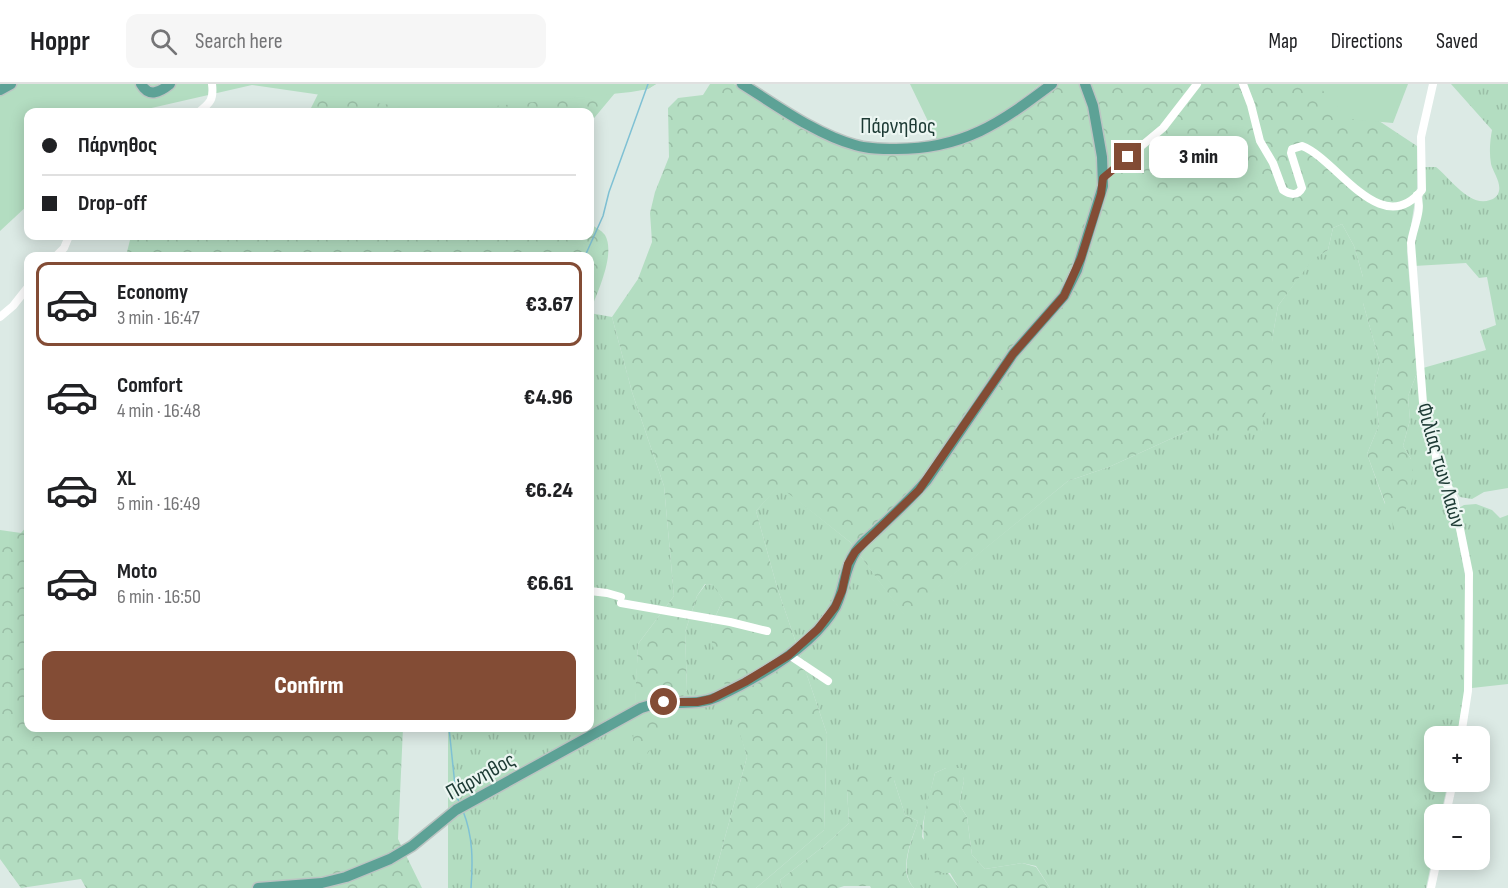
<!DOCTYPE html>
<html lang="en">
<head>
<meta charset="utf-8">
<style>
	body { margin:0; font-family:"Sofia Sans Condensed",sans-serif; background:#f6f6f6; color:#202124; height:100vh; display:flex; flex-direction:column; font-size:22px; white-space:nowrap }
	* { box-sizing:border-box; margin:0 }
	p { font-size:20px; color:#757577 }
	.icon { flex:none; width:33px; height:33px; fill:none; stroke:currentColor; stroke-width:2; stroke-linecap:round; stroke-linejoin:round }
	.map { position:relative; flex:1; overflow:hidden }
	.panel { position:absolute; left:24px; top:168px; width:570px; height:480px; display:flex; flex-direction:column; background:#fff; border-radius:12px; box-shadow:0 3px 15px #0003 }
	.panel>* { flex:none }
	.hud { position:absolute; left:24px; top:24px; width:570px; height:132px; border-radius:12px; box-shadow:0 3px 15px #0003; display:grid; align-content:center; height:132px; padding:0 18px; background:#fff }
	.fabs { position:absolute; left:1424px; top:642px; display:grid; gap:12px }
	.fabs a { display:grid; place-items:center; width:66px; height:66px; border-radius:12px; background:#fff; box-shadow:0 3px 15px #0003; font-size:30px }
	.end { position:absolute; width:27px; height:27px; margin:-14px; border:8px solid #834c35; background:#fff; box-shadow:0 0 0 3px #fff }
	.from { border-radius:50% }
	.bubble { position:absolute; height:42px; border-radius:12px; background:#fff; box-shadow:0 3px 15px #0003; font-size:20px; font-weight:800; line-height:42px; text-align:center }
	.hud b { display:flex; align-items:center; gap:21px; height:57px; font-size:22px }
	.hud b+b { border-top:2px solid #e0e0e0 }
	.hud i { width:15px; height:15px; background:#202124 }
	ul { padding:10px 0 0; list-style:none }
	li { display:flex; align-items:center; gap:18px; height:84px; margin:0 12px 9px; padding:0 6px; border:3px solid transparent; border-radius:12px }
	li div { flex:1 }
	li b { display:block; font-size:22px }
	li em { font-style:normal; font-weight:800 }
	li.on { border-color:#834c35 }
	li>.icon { width:54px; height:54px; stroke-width:1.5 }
	.button { display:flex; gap:12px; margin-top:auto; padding:12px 18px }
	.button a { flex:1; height:69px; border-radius:12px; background:#834c35; color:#fff; font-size:24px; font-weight:800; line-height:69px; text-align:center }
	header { display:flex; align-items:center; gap:36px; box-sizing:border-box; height:84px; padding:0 30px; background:#fff; border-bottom:2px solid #e0e0e0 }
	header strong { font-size:28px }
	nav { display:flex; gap:33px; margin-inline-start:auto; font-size:21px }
	.search { width:420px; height:54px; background:#f6f6f6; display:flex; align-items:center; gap:15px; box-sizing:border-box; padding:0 21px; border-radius:12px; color:#757577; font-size:22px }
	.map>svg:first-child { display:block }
</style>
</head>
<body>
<header>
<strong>Hoppr</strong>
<div class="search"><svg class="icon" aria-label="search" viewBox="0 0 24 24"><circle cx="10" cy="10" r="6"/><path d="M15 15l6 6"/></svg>Search here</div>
<nav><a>Map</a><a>Directions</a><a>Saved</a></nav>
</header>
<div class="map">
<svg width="1508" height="804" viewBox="0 0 1508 804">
	<defs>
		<pattern id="grass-tufts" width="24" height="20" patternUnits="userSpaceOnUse" patternTransform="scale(1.5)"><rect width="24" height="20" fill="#b3ddc1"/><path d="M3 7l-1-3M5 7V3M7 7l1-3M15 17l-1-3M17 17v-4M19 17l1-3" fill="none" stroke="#9abea6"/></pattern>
		<pattern id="forest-crowns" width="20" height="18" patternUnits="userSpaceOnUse" patternTransform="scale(1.5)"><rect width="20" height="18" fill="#b3ddc1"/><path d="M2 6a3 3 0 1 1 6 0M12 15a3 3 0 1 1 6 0" fill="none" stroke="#9abea6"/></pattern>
	</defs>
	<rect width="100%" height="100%" fill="#dceae5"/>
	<g fill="url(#grass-tufts)">
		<path d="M1451 0H1508V404L1484 408 1472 415 1460 413 1441 385 1428 339 1423 284 1486 266 1480 247 1496 241 1487 193 1479 194 1466 179 1414 182 1413 160 1423 111V83H1436C1450 94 1470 124 1490 116 1494 115 1498 112 1499 107 1501 98 1493 88 1491 80 1489 68 1490 57 1492 46Z"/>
		<path d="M1342 140 1354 162 1363 193V219L1380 279 1374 303 1379 341 1367 370 1385 420 1411 375 1403 362 1410 336 1408 312 1417 289 1421 333 1450 411 1467 502 1465 606 1457 652H1434V698H1448L1441 730H1434V766L1426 804H1050L1036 782 1022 779 985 785 972 771 967 733 959 720 964 697 961 684H946L935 689 923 739 922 753 959 804H914C898 787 912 756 918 737L905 731 894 696 847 705 849 739 824 762 780 796 782 804H756L824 746 827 650 777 503 756 427 779 401 850 458 904 530 1068 397 1109 383 1188 347H1261L1273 250 1278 222 1312 175 1328 166 1333 144Z"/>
		<path d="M590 229 612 233 632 308 664 402 674 512 638 560 633 678 687 606 685 548 697 512 706 500 714 501 723 516 711 542 747 673 711 804H448V644H590Z"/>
		<path d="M1476 420 1492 426 1500 434 1508 431V600L1472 604 1473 510 1470 485 1457 425 1464 421Z"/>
	</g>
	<g fill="url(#forest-crowns)">
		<path d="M323 0H656L648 5 615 9 590 39V28H309Z"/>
		<path d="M710 0H734L787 32 878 67 977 53 1055 0H1323L1417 62V104L1407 167 1417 289 1408 312 1410 336 1403 362 1411 375 1413 391 1401 449 1395 446 1367 370 1379 341 1374 303 1380 279 1363 219V193L1354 162 1342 140 1333 144 1328 166 1312 176 1278 222 1273 250 1270 308 1261 348 1188 347 1109 383 1068 397 904 531 850 458 779 402 756 427 777 503 827 650 824 746 756 804H711L747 673 712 559 711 542 723 516 713 501 705 500 697 512 685 548 687 606 641 680 632 678 638 560 674 512 664 402 632 308 612 233 638 195 652 158 650 129 655 108 669 73 668 24 678 14 703 11Z"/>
		<path d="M590 140C595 143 601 146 605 151 616 170 597 209 590 228V172H126L131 152H590Z"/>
		<path d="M28 441V644H403L398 755 422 804H86L81 795 21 804 0 775V446L21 449Z"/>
		<path d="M946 684H962L964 697 959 720 967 733 972 771 985 785 1022 779 1036 783 1050 804H959L950 789H935C915 749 925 730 935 689Z"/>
		<path d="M885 687 894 696 905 731 918 737C912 756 897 787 914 804H871L870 802H844L838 804H782L780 796 824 762 849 739 847 705 857 689Z"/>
	</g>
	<g fill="#b3ddc1">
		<path d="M0 0H656L648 5 631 8 439 28 252 1 134 28H28V121L0 147Z"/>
		<path d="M910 0H1041C1010 23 976 52 937 56Z"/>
		<path d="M1317 0H1408L1393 39 1348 35Z"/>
	</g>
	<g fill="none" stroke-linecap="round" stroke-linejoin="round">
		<g stroke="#7fc1d4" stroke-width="1.5">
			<path d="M585 172 603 132 609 108 648 0"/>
			<path d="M449 644 456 711 460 720"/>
			<path d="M463 727C473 752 473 777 471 804"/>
		</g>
		<defs>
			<g id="major">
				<path d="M141 0C149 14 160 8 170 0"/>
				<path d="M742 0C776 21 817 51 855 61 868 65 882 65 896 65 964 65 1000 39 1052 0"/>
				<path d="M0 6 11 0"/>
				<path d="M258 804 322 799 346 793 390 775 412 762 456 726 641 624C666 614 693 624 717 613 757 594 814 562 836 522 845 504 844 484 856 467 862 458 871 452 878 445 895 429 912 414 927 396L1013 270 1064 212 1077 186 1103 102 1102 73 1093 22 1085 0"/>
			</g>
		</defs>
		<use href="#major" stroke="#bbc4c2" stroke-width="13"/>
		<g stroke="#fff" stroke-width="8">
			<path d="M1243 0 1251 21 1260 57 1273 79 1283 106C1290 111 1298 112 1302 104L1291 69 1292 65 1302 62C1337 75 1381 157 1422 106L1421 53 1433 0"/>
			<path d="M199 28C210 19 214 16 212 0"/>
			<path d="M1103 94 1163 44 1197 0"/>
			<path d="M1417 111C1423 126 1413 143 1411 159L1424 332 1434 358 1437 381 1454 415 1469 489 1468 607 1461 652"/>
			<path d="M56 172 64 164 69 152"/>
			<path d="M0 233 13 222 28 203"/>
			<path d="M590 507 607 509 621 513"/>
			<path d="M621 519 730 538 767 547"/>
			<path d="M789 571 828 597"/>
			<path d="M1446 730 1453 698"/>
			<path d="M1431 804 1437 776"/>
		</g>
		<use href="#major" stroke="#5da296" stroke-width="10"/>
	</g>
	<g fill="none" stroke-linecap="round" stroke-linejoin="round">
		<path stroke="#834c35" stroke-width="8" d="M664 618H697L711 615 745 598 789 571 818 545 835 523 842 507 848 480 855 468 919 406 1013 270 1064 212 1081 174 1101 110 1103 94 1128 73"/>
	</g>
	<g text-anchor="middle" stroke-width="4.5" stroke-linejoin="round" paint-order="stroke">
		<g font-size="22" fill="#1d3a34" stroke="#ecf6f2">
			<text x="898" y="49">Πάρνηθος</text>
			<text transform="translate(1442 381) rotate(74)" y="8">Φιλίας των Λαών</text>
			<text transform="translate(480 691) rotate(-29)" y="8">Πάρνηθος</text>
		</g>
	</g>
</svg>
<div class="fabs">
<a>+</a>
<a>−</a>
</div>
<i class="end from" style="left:664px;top:618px"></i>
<i class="end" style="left:1128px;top:73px"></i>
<div class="bubble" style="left:1149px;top:52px;width:99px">3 min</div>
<div class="hud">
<b><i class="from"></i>Πάρνηθος</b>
<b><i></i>Drop-off</b>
</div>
<section class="panel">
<ul>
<li class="on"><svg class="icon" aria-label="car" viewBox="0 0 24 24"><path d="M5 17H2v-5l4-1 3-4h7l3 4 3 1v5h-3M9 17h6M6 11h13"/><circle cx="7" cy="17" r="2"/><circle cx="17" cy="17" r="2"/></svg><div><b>Economy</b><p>3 min · 16:47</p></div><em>€3.67</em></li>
<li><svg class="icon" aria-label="car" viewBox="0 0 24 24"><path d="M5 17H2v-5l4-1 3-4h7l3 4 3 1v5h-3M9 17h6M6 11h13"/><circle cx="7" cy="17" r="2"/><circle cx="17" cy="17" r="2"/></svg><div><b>Comfort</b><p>4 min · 16:48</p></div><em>€4.96</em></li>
<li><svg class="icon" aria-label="car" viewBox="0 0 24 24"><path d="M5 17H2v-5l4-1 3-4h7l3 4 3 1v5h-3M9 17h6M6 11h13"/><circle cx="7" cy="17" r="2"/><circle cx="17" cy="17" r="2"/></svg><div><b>XL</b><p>5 min · 16:49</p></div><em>€6.24</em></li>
<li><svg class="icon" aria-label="car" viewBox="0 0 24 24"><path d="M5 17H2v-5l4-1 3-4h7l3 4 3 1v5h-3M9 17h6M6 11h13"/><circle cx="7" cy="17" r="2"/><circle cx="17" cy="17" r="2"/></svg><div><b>Moto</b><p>6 min · 16:50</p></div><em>€6.61</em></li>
</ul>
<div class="button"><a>Confirm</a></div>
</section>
</div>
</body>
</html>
